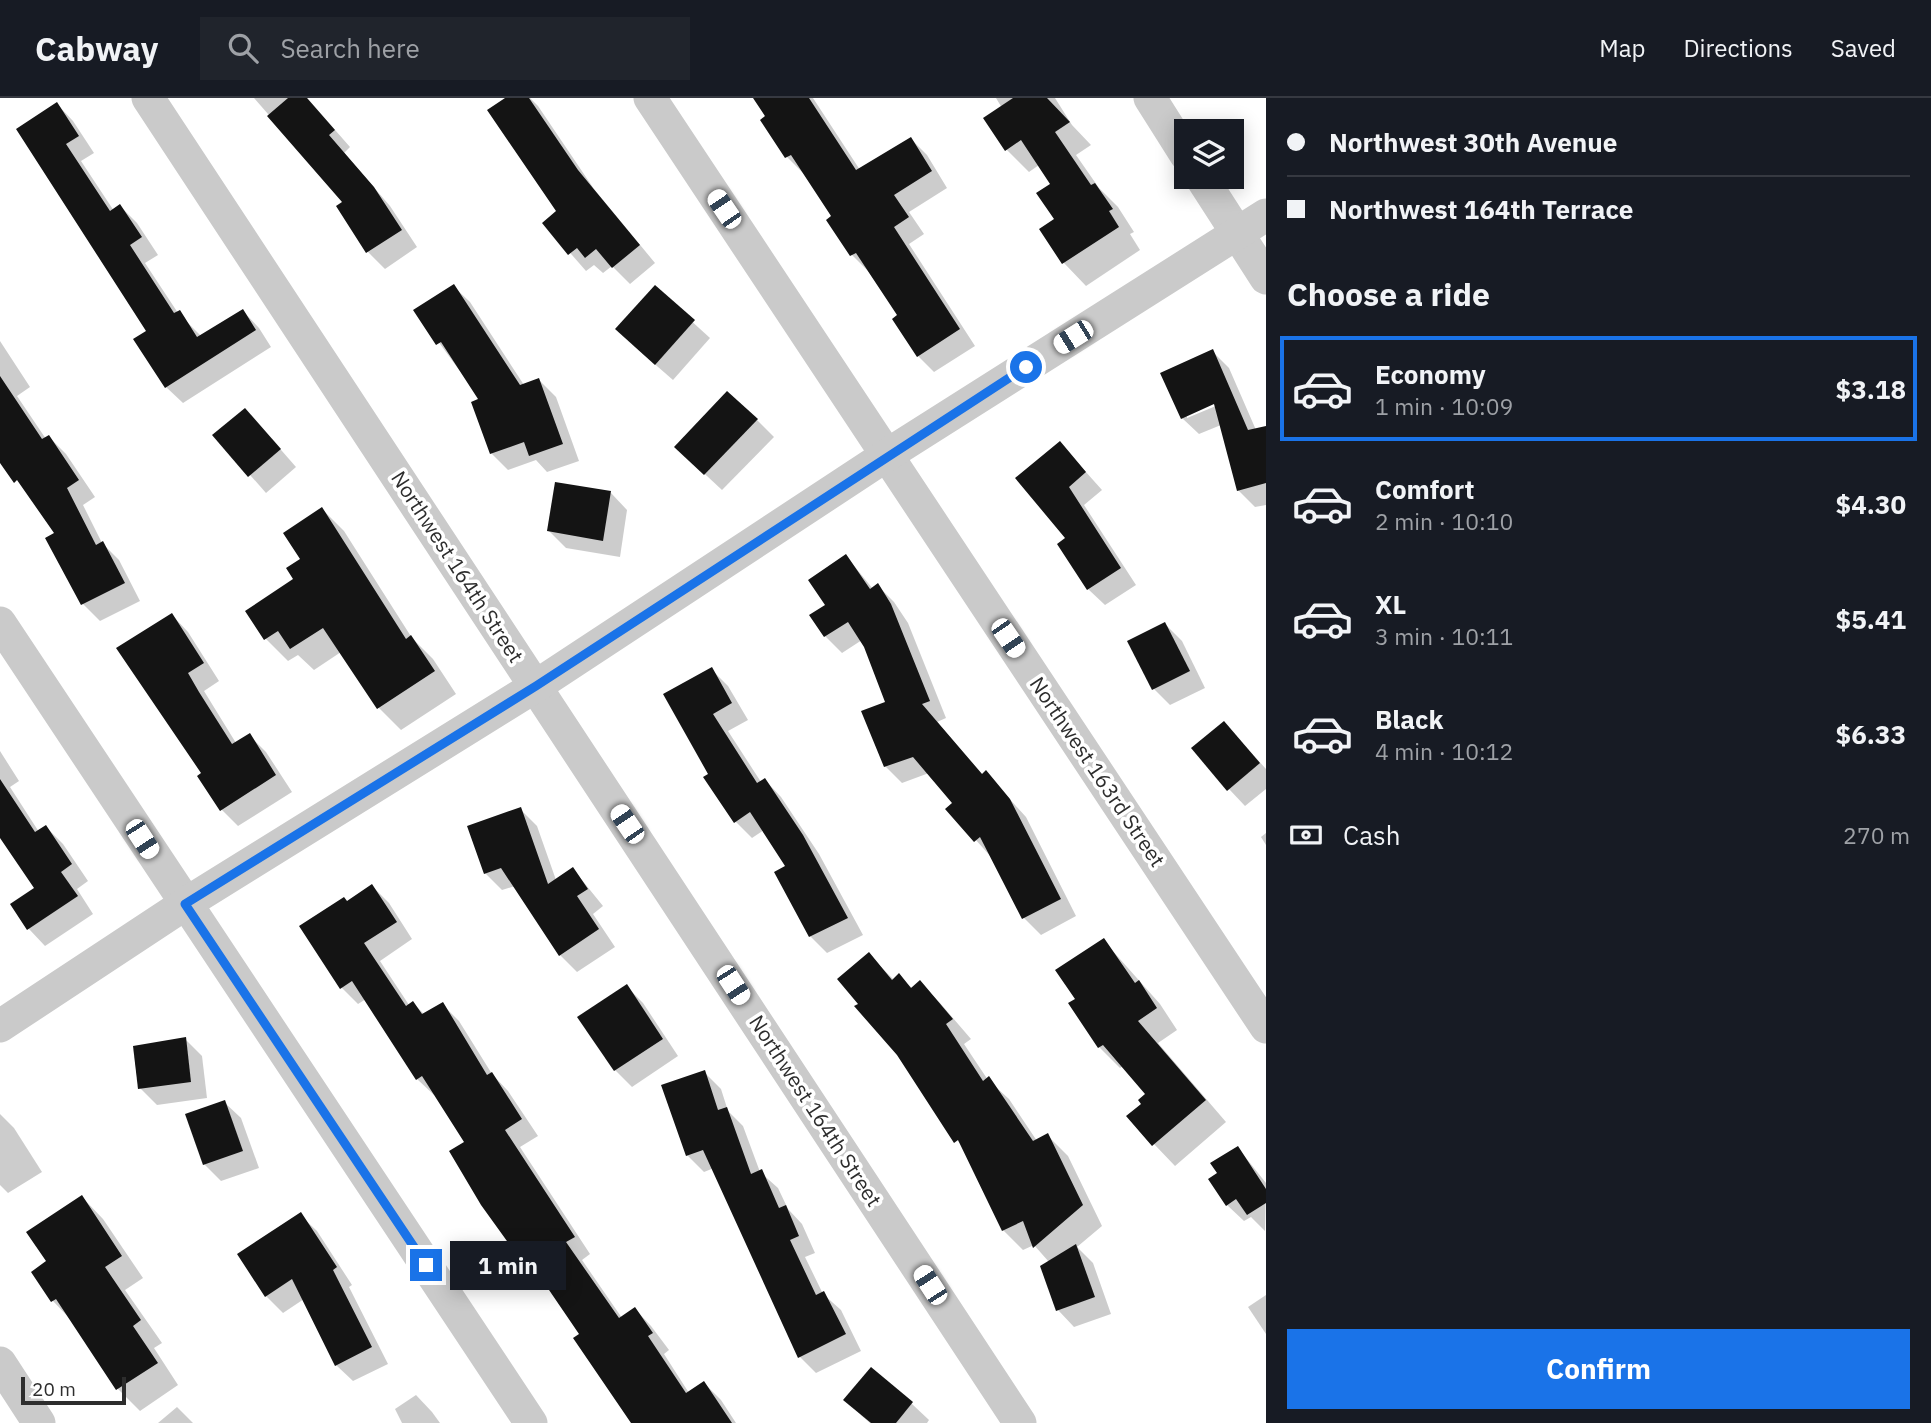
<!DOCTYPE html>
<html lang="en">
<head>
<meta charset="utf-8">
<style>
	body { margin:0; font-family:"IBM Plex Sans",sans-serif; background:#20242c; color:#f1f3f6; height:100vh; display:flex; flex-direction:column; font-size:26px; white-space:nowrap }
	* { box-sizing:border-box; margin:0 }
	p { font-size:23px; color:#9ea1a6 }
	.icon { flex:none; width:38px; height:38px; fill:none; stroke:currentColor; stroke-width:2; stroke-linecap:round; stroke-linejoin:round }
	.map { position:relative; flex:1; overflow:hidden }
	.panel { display:flex; flex-direction:column; background:#171b24; width:665px }
	.panel>* { flex:none }
	.hud { display:grid; align-content:center; height:154px; padding:0 21px; background:#171b24 }
	.tools { position:absolute; left:1174px; top:21px; display:grid; gap:14px }
	.tools a { display:grid; place-items:center; width:70px; height:70px; border-radius:0px; background:#171b24; box-shadow:0 4px 18px #0003; font-size:35px }
	.scale { position:absolute; left:21px; bottom:18px; width:105px; box-sizing:border-box; padding-left:7px; border:4px solid #2d2d2d; border-top:0; font-size:19px; line-height:24px; white-space:nowrap; color:#2d2d2d; -webkit-text-stroke:5px #fff; paint-order:stroke }
	.end { position:absolute; width:32px; height:32px; margin:-16px; border:9px solid #1a73e8; background:#fff; box-shadow:0 0 0 4px #fff }
	.from { border-radius:50% }
	.bubble { position:absolute; height:49px; border-radius:0px; background:#171b24; box-shadow:0 4px 18px #0003; font-size:23px; font-weight:700; line-height:49px; text-align:center }
	.car { position:absolute; width:21px; height:42px; margin:-21px -10px; border-radius:9px; box-shadow:0 0 5px 2px #0007; background:linear-gradient(#fff 24%,#345 0 40%,#fff 0 76%,#345 0 86%,#fff 0) }
	.hud b { display:flex; align-items:center; gap:24px; height:66px; font-size:26px }
	.hud b+b { border-top:2px solid #363941 }
	.hud i { width:18px; height:18px; background:#f1f3f6 }
	ul { padding:0; list-style:none }
	li { display:flex; align-items:center; gap:21px; height:105px; margin:0 14px 10px; padding:0 7px; border:4px solid transparent; border-radius:0px }
	li div { flex:1 }
	li b { display:block; font-size:26px }
	li em { font-style:normal; font-weight:700 }
	li.current { border-color:#1a73e8 }
	li>.icon { width:63px; height:63px; stroke-width:1.5 }
	h2 { padding:0 21px; font-size:32px; line-height:84px }
	.pay { display:flex; align-items:center; gap:18px; height:77px; padding:0 21px; font-size:26px }
	.pay p { margin-inline-start:auto }
	.cta { display:flex; gap:14px; margin-top:auto; padding:14px 21px }
	.cta a { flex:1; height:80px; border-radius:0px; background:#1a73e8; color:#fff; font-size:28px; font-weight:700; line-height:80px; text-align:center }
	header { display:flex; align-items:center; gap:42px; box-sizing:border-box; height:98px; padding:0 35px; background:#171b24; border-bottom:2px solid #363941 }
	header strong { font-size:33px }
	nav { display:flex; gap:38px; margin-inline-start:auto; font-size:24px }
	.search { width:490px; height:63px; background:#20242c; display:flex; align-items:center; gap:18px; box-sizing:border-box; padding:0 24px; border-radius:0px; color:#9ea1a6; font-size:26px }
	main { display:flex; flex:1; min-height:0 }
	.map>svg:first-child { display:block }
</style>
</head>
<body>
<header>
<strong>Cabway</strong>
<div class="search"><svg class="icon" aria-label="search" viewBox="0 0 24 24"><circle cx="10" cy="10" r="6"/><path d="M15 15l6 6"/></svg>Search here</div>
<nav><a>Map</a><a>Directions</a><a>Saved</a></nav>
</header>
<main>
<div class="map">
<svg width="1266" height="1325" viewBox="0 0 1266 1325">
	<rect width="100%" height="100%" fill="#fff"/>
	<g fill="#0003" fill-rule="evenodd">
		<path d="M254 0H307L350 49 344 55 390 108 417 149 385 171 368 154 338 109 345 104Z"/>
		<path d="M508 0H530L538 8 594 91 655 165 630 186 612 168 603 175 594 167 586 173 544 125 558 114Z"/>
		<path d="M755 0H813L860 72 911 41 927 57 947 90 909 114 924 136 909 146 975 248 934 274 918 258 899 218 868 173 852 157 833 118 803 75 787 59Z"/>
		<path d="M996 0H1055L1072 27 1091 47 1076 57 1099 90 1118 109 1134 134 1130 136 1140 152 1086 188 1064 165 1042 132 1056 122 1053 87 1039 67 1029 74 1006 51 1002 10Z"/>
		<path d="M57 6 73 23 94 55 81 63 114 113 120 108 137 125 158 157 145 165 178 215 201 238 243 213 259 230 271 249 183 305 166 289 148 234 19 31Z"/>
		<path d="M453 188 470 204 524 287 539 282 556 299 579 363 547 374 536 362 508 372 491 355 481 302 416 213Z"/>
		<path d="M655 190 710 240 673 282 634 248Z"/>
		<path d="M0 243 30 289 17 298 46 341 49 339 66 356 95 399 83 407 102 445 119 462 140 503 100 523 83 506 48 441 57 436 0 352Z"/>
		<path d="M1212 253 1229 270 1256 332 1266 334V407L1255 409 1238 392 1221 327 1199 336 1182 320ZM1222 301 1223 305 1187 320V316Z"/>
		<path d="M757 322 774 339 722 392 693 365Z"/>
		<path d="M261 329 296 369 266 395 215 337Z"/>
		<path d="M1060 345 1102 392 1084 407 1136 487 1105 507 1088 491 1068 441Z"/>
		<path d="M611 395 627 412 620 459 566 450 549 433Z"/>
		<path d="M322 411 344 433 412 540 433 561 456 596 401 632 379 610 341 554 314 572 298 557 288 563 266 541 248 513 296 481Z"/>
		<path d="M846 458 873 491 878 488 894 504 908 525 946 620 937 624 983 677 986 675 1026 719 1076 818 1041 837 1024 820 992 760 948 711 954 705 929 675 902 685 885 668 887 605 862 542 842 555 825 538 827 507Z"/>
		<path d="M172 517 188 534 219 583 204 593 236 645 249 637 266 654 292 694 238 728 221 711 204 676Z"/>
		<path d="M1165 526 1182 543 1205 590 1170 607 1154 591Z"/>
		<path d="M711 571 728 588 748 622 728 633 761 684 765 682 781 699 819 756 863 837 827 855 810 838 777 775 787 769 764 732 752 740 735 723 711 676Z"/>
		<path d="M1224 625 1266 671V691L1245 708 1229 691Z"/>
		<path d="M0 653 19 683 10 689 39 734 46 729 63 746 88 783 77 791 93 816 45 848 29 831 12 806 36 791 0 737Z"/>
		<path d="M520 711 537 728 556 782 573 771 603 808 593 816 615 849 577 874 560 857 515 788 502 792 485 775Z"/>
		<path d="M1266 735V747L1261 739Z"/>
		<path d="M372 788 389 805 412 841 380 863 409 907 413 905 425 917 442 906 459 923 492 976 508 993 538 1038 520 1049 590 1156 582 1162 622 1220 635 1211 651 1228 669 1252 664 1256 689 1295 704 1285 721 1302 736 1325H633L581 1237 546 1186 529 1169 466 1044 436 996 434 997 417 981 366 901 358 906 342 890 347 805Z"/>
		<path d="M1103 842 1160 906 1177 932 1158 945 1226 1024 1175 1068 1154 1046 1144 1006 1147 996 1123 968 1120 970 1099 949 1077 901Z"/>
		<path d="M869 857 894 882 899 878 913 891 920 885 940 905 971 941 964 946 988 982 1009 1001 1037 1043 1048 1038 1068 1058 1102 1128 1077 1149 1093 1165 1111 1216 1074 1229 1058 1212 1049 1164 1034 1147 1023 1152 1003 1132 966 1054 861 906Z"/>
		<path d="M626 888 643 905 678 958 632 989 615 972Z"/>
		<path d="M185 941 202 958 207 1000 157 1007 140 990Z"/>
		<path d="M704 974 721 991 728 1013 743 1028 760 1074 778 1090 788 1111 802 1126 815 1155 805 1159 823 1196 841 1212 861 1253 816 1275 799 1258 714 1070 704 1074 687 1057Z"/>
		<path d="M224 1004 241 1020 259 1070 221 1083 204 1066Z"/>
		<path d="M0 1016 14 1030 42 1074 8 1095 0 1087Z"/>
		<path d="M1238 1050 1266 1085 1265 1133 1251 1119 1244 1123 1227 1107 1219 1076Z"/>
		<path d="M82 1099 103 1121 143 1180 125 1192 162 1245 154 1250 178 1287 140 1313 118 1291 72 1223 53 1203 33 1174 48 1164Z"/>
		<path d="M300 1117 317 1133 352 1187 349 1189 388 1266 353 1283 336 1267 304 1201 283 1215 266 1198 239 1157Z"/>
		<path d="M1266 1197V1236L1248 1209Z"/>
		<path d="M871 1271 912 1306 929 1322 927 1325H870L862 1318 846 1302Z"/>
		<path d="M416 1297 432 1314 440 1325H402L395 1311Z"/>
		<path d="M177 1309 193 1325H158Z"/>
	</g>
	<g fill="#141414">
		<path d="M288 0H307L335 32 329 37 374 89 402 132 366 155 336 108 342 104 267 18Z"/>
		<path d="M505 0H529L578 72 640 147 612 170 596 151 585 160 577 150 568 157 542 125 556 113 487 12Z"/>
		<path d="M753 0H809L856 72 911 39 932 73 894 97 909 119 894 129 960 231 917 259 892 221 897 217 856 155 850 158 826 122 831 118 791 57 785 60 760 22 765 18Z"/>
		<path d="M1013 0H1047L1070 24 1055 34 1091 87 1095 85 1113 111 1109 113 1119 129 1062 166 1039 131 1054 121 1036 95 1050 86 1021 42 1005 53 983 20Z"/>
		<path d="M57 4 79 38 66 46 110 113 120 106 142 139 130 147 174 215 180 212 197 239 243 211 256 232 165 290 133 241 146 233 16 31Z"/>
		<path d="M454 186 520 287 539 280 563 346 529 358 524 344 490 356 471 304 478 301 441 244 436 247 413 212Z"/>
		<path d="M655 187 695 222 655 267 615 231Z"/>
		<path d="M1213 251 1248 332 1266 328V385L1237 393 1214 306 1181 321 1160 275Z"/>
		<path d="M0 278 42 341 49 337 79 382 67 390 96 447 103 443 125 485 81 507 45 440 54 435 17 382 14 385 0 365Z"/>
		<path d="M727 293 758 321 704 377 674 349Z"/>
		<path d="M245 310 281 351 248 379 212 337Z"/>
		<path d="M1060 343 1086 374 1069 389 1121 470 1087 492 1057 446 1065 440 1015 380Z"/>
		<path d="M555 384 611 393 603 443 547 433Z"/>
		<path d="M322 409 406 541 411 537 435 573 377 611 323 530 290 551 278 533 264 542 245 513 293 481 286 470 300 461 283 435Z"/>
		<path d="M846 456 870 491 878 485 891 506 930 603 922 606 982 676 986 672 1010 701 1061 801 1022 821 980 739 974 744 945 711 952 705 913 659 884 669 861 613 885 604 864 549 848 524 824 539 809 517 825 507 808 482Z"/>
		<path d="M172 515 204 565 188 575 199 594 232 646 250 635 276 677 220 713 197 678 201 675 116 550Z"/>
		<path d="M1165 524 1190 573 1152 592 1127 543Z"/>
		<path d="M712 569 732 605 713 616 757 685 765 680 803 737 848 820 809 839 774 774 785 768 750 714 734 725 703 679 708 676 663 596Z"/>
		<path d="M1224 623 1260 665 1227 693 1191 650Z"/>
		<path d="M0 681 35 734 46 727 72 766 61 774 78 798 27 832 10 806 34 790 0 740Z"/>
		<path d="M521 709 548 786 573 769 588 791 577 798 599 831 559 858 501 770 484 776 467 728Z"/>
		<path d="M372 786 397 824 364 845 406 908 413 903 422 916 443 904 487 977 492 974 522 1021 505 1032 575 1139 566 1144 619 1220 635 1209 653 1235 648 1238 686 1295 704 1283 732 1325H631L573 1240 579 1236 532 1167 527 1171 481 1107 449 1053 464 1044 422 978 416 982 352 883 340 891 299 828 344 799 347 803Z"/>
		<path d="M1104 840 1135 885 1139 882 1157 910 1138 923 1206 1002 1152 1048 1126 1018 1141 1006 1138 1002 1145 996 1103 947 1098 950 1068 905 1075 901 1055 872Z"/>
		<path d="M869 854 892 882 899 875 911 890 920 882 953 921 946 926 983 983 989 978 1033 1043 1048 1035 1083 1107 1033 1150 1023 1123 1002 1133 958 1042 954 1045 897 957 854 908 858 906 837 881Z"/>
		<path d="M627 886 663 941 614 973 577 919Z"/>
		<path d="M186 939 191 984 138 991 133 948Z"/>
		<path d="M705 972 718 1012 727 1009 751 1076 762 1071 779 1110 786 1107 799 1138 790 1142 816 1197 824 1193 846 1236 798 1260 703 1052 686 1058 661 987Z"/>
		<path d="M225 1002 243 1053 203 1067 185 1016Z"/>
		<path d="M1238 1048 1266 1091V1105L1247 1117 1236 1101 1226 1108 1208 1081 1217 1075 1210 1065Z"/>
		<path d="M82 1097 122 1158 105 1169 141 1222 133 1228 158 1265 116 1292 56 1201 51 1204 31 1174 46 1163 26 1134Z"/>
		<path d="M301 1114 337 1169 333 1172 372 1249 335 1268 292 1181 265 1199 237 1156Z"/>
		<path d="M1076 1146 1095 1199 1056 1213 1040 1168Z"/>
		<path d="M871 1269 913 1304 896 1325H871L843 1302Z"/>
	</g>
	<g fill="none" stroke-linecap="round" stroke-linejoin="round">
		<g stroke="#cacaca" stroke-width="33">
			<path d="M148 0 1020 1325"/>
			<path d="M650 0 1266 929"/>
			<path d="M1150 0 1186 57"/>
			<path d="M1201 79 1266 180"/>
			<path d="M0 525 531 1325"/>
			<path d="M0 928 185 806 536 588 887 357 1266 117"/>
			<path d="M0 1265 39 1325"/>
		</g>
	</g>
	<g fill="none" stroke-linecap="round" stroke-linejoin="round">
		<path stroke="#1a73e8" stroke-width="9" d="M426 1167 185 806 536 588 1026 269"/>
	</g>
	<g text-anchor="middle" stroke-width="7" stroke-linejoin="round" paint-order="stroke">
		<g font-size="21" fill="#2d2d2d" stroke="#fff">
			<text transform="translate(457 469) rotate(57)" y="7">Northwest 164th Street</text>
			<text transform="translate(1097 674) rotate(56)" y="7">Northwest 163rd Street</text>
			<text transform="translate(815 1013) rotate(57)" y="7">Northwest 164th Street</text>
		</g>
	</g>
</svg>
<div class="tools">
<a><svg class="icon" aria-label="layers" viewBox="0 0 24 24"><path d="M12 4l9 5-9 5-9-5zM3 14l9 5 9-5"/></svg></a>
</div>
<div class="scale">20 m</div>
<i class="end from" style="left:1026px;top:269px"></i>
<i class="end" style="left:426px;top:1167px"></i>
<div class="bubble" style="left:450px;top:1143px;width:116px">1 min</div>
<i class="car" style="left:724px;top:111px;rotate:326deg"></i>
<i class="car" style="left:1073px;top:239px;rotate:238deg"></i>
<i class="car" style="left:1008px;top:540px;rotate:146deg"></i>
<i class="car" style="left:627px;top:726px;rotate:326deg"></i>
<i class="car" style="left:142px;top:741px;rotate:147deg"></i>
<i class="car" style="left:733px;top:887px;rotate:147deg"></i>
<i class="car" style="left:930px;top:1187px;rotate:327deg"></i>
</div>
<section class="panel">
<div class="hud">
<b><i class="from"></i>Northwest 30th Avenue</b>
<b><i></i>Northwest 164th Terrace</b>
</div>
<h2>Choose a ride</h2>
<ul>
<li class="current"><svg class="icon" aria-label="car" viewBox="0 0 24 24"><path d="M5 17H2v-5l4-1 3-4h7l3 4 3 1v5h-3M9 17h6M6 11h13"/><circle cx="7" cy="17" r="2"/><circle cx="17" cy="17" r="2"/></svg><div><b>Economy</b><p>1 min · 10:09</p></div><em>$3.18</em></li>
<li><svg class="icon" aria-label="car" viewBox="0 0 24 24"><path d="M5 17H2v-5l4-1 3-4h7l3 4 3 1v5h-3M9 17h6M6 11h13"/><circle cx="7" cy="17" r="2"/><circle cx="17" cy="17" r="2"/></svg><div><b>Comfort</b><p>2 min · 10:10</p></div><em>$4.30</em></li>
<li><svg class="icon" aria-label="car" viewBox="0 0 24 24"><path d="M5 17H2v-5l4-1 3-4h7l3 4 3 1v5h-3M9 17h6M6 11h13"/><circle cx="7" cy="17" r="2"/><circle cx="17" cy="17" r="2"/></svg><div><b>XL</b><p>3 min · 10:11</p></div><em>$5.41</em></li>
<li><svg class="icon" aria-label="car" viewBox="0 0 24 24"><path d="M5 17H2v-5l4-1 3-4h7l3 4 3 1v5h-3M9 17h6M6 11h13"/><circle cx="7" cy="17" r="2"/><circle cx="17" cy="17" r="2"/></svg><div><b>Black</b><p>4 min · 10:12</p></div><em>$6.33</em></li>
</ul>
<div class="pay"><svg class="icon" aria-label="cash" viewBox="0 0 24 24"><path d="M3 7h18v10H3z"/><circle cx="12" cy="12" r="2"/></svg>Cash<p>270 m</p></div>
<div class="cta"><a>Confirm</a></div>
</section>
</main>
</body>
</html>
